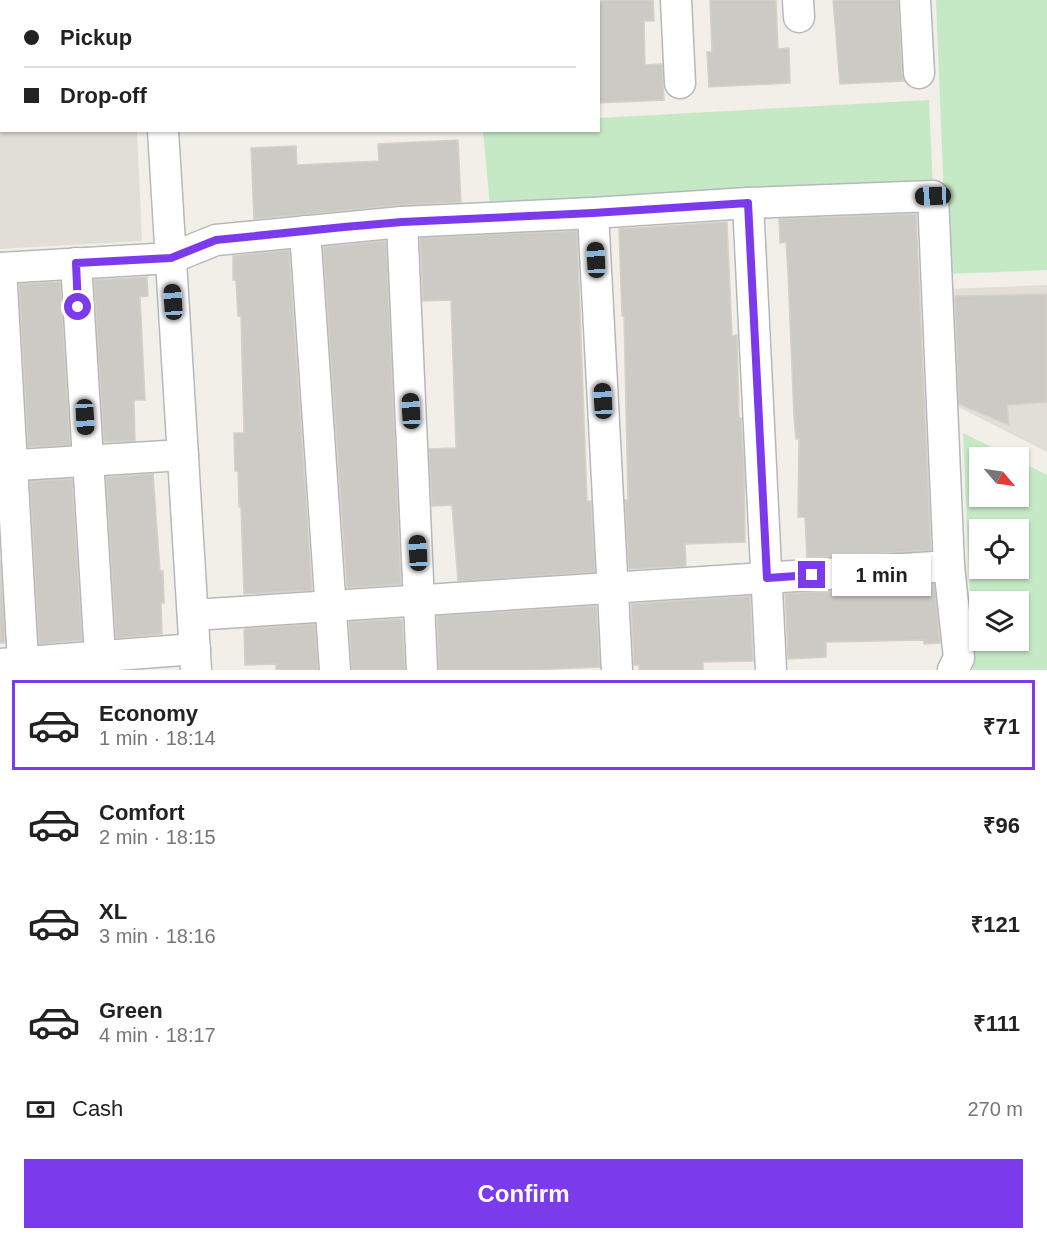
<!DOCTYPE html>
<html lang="en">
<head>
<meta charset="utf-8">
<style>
	body { margin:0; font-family:Helvetica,sans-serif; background:#f2f2f2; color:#222; height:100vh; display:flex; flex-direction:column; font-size:22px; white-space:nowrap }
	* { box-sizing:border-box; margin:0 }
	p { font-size:20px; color:#767676 }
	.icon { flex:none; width:33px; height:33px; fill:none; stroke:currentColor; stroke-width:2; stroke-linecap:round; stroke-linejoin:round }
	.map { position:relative; height:670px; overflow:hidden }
	.sheet { display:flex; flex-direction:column; background:#fff; flex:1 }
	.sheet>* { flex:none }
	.top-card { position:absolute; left:0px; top:0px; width:600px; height:132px; box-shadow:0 2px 4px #0004; display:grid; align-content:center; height:132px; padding:0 24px; background:#fff }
	.needle { width:39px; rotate:119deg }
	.controls { position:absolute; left:969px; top:447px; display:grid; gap:12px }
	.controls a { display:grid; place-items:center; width:60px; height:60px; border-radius:0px; background:#fff; box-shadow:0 2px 4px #0004; font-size:30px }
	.end { position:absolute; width:27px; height:27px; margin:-14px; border:8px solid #7c3aed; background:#fff; box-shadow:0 0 0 3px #fff }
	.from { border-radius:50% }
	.bubble { position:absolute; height:42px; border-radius:0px; background:#fff; box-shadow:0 2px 4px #0004; font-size:20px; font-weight:600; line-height:42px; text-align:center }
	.car { position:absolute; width:18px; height:36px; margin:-18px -9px; border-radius:8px; box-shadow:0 0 4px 2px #0007; background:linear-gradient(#222 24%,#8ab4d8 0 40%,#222 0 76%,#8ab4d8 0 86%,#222 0) }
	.top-card b { display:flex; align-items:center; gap:21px; height:57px; font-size:22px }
	.top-card b+b { border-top:2px solid #e0e0e0 }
	.top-card i { width:15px; height:15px; background:#222 }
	ul { padding:10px 0 0; list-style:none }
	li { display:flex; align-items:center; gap:18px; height:90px; margin:0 12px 9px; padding:0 12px; border:3px solid transparent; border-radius:0px }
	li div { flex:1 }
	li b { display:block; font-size:22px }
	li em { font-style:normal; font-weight:600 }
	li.active { border-color:#7c3aed }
	li>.icon { width:54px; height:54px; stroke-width:1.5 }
	.pay { display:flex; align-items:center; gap:15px; height:66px; padding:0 24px; font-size:22px }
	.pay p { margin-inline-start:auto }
	.button { display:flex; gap:12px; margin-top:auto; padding:12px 24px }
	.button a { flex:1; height:69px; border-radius:0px; background:#7c3aed; color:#fff; font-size:24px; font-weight:600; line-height:69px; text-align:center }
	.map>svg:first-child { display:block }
</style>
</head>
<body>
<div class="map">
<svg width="1047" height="670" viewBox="0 0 1047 670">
	<rect width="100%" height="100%" fill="#f1efe8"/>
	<g fill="#e1ded6">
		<path d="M0 0H130V2H2V130L137 131 142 241 0 249Z"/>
		<path d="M1047 285V452L954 405 949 289Z"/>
	</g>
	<g fill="#c5e8c5" fill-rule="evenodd">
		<path d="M936 0H1047V270L947 274Z"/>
		<path d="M929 100 933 189 492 227 483 131 598 130 599 118Z"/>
		<path d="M963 433 1012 457 980 458V496H1018L1019 461 1047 475V670H973ZM980 530H1018V568H980ZM980 602H1018V640H980Z"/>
	</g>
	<g fill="#cccac5" stroke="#d6d1c6" stroke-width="1.5">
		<path d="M598 0H653L654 21H644L645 65 662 64 664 100 598 103Z"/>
		<path d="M710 0H776L778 49 789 48 790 83 709 87 707 52H712Z"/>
		<path d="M833 0H898L902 74 904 81 840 84Z"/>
		<path d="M458 140 461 202 400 205 254 219 251 148 296 146 297 165 379 161 378 144Z"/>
		<path d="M916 214 931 550 807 558 805 517H798L799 439H796L794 417 788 273 786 242 780 243 779 219Z"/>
		<path d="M727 222 732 336 737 335 739 418H741L744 465 745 542 685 544 686 566 629 569 625 500H628L624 316H622L619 229Z"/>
		<path d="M577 231 587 501H591L595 572 458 581 452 505 432 506 429 449 456 448 451 300 423 301 420 238Z"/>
		<path d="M386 241 401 584 347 588 323 247Z"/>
		<path d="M289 250 312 590 244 594 241 507H239L238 471H235L234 433H244L241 316H238L236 280H233V256Z"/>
		<path d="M147 277 148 296 140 297 145 400H134L135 441 104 442 94 280Z"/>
		<path d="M60 282 70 445 28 447 19 284Z"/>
		<path d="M1047 294V402L1007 405 1009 425 959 404 955 296Z"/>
		<path d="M153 474 160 571H163L164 603H161L162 634 116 638 106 477Z"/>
		<path d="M72 479 82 640 39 644 30 481Z"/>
		<path d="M0 560 5 643H0Z"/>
		<path d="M934 584 940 643 924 644V640L826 642V657L788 659 785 594Z"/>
		<path d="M750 596 753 661 703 662V670H639V665H634L631 604Z"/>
		<path d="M596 606 600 667 529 670H439L437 616Z"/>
		<path d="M402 619 405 670H352L349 622Z"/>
		<path d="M315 624 318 670H276V664L245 665 244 631 245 629Z"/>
	</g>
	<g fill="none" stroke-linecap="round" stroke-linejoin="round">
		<defs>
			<g id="street">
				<path d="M155 0V2"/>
				<path d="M414 0V2"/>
				<path d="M539 0V2"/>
				<path d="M676 0 680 83"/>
				<path d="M798 0 799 17"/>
				<path d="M915 0 919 73"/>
				<path d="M291 2V0"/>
				<path d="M163 130 196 670"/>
				<path d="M748 203 771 670"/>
				<path d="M593 213 617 670"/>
				<path d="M402 222 422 670"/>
				<path d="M305 231 335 670"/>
				<path d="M76 263 100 656"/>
				<path d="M0 268 171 258 216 240 402 222 593 213 748 203 933 196 949 566 959 658 953 670"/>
				<path d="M1 268 23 662"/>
				<path d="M0 466 183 455"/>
				<path d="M193 615 949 566"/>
				<path d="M0 664 195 649"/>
			</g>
		</defs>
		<use href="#street" stroke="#b5b8bc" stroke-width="33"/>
		<use href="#street" stroke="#fff" stroke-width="30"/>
	</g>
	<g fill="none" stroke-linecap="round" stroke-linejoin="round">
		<path stroke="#7c3aed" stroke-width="8" d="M78 307 76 263 171 258 216 240 344 227 402 222 593 213 748 203 767 578 812 575"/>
	</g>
</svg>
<div class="controls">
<a><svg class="needle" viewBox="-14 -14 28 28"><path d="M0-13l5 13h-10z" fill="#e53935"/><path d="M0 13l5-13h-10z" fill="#767676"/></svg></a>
<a><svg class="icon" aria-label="locate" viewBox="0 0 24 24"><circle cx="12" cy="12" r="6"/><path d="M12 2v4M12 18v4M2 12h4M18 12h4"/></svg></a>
<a><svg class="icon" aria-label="layers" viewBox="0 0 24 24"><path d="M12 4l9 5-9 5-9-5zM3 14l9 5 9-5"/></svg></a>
</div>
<i class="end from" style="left:78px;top:307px"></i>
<i class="end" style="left:812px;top:575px"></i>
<div class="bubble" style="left:832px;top:554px;width:99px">1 min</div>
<i class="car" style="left:933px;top:196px;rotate:268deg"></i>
<i class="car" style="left:596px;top:260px;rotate:357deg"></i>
<i class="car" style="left:173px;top:302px;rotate:356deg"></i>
<i class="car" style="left:603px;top:401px;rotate:357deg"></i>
<i class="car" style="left:411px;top:411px;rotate:357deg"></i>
<i class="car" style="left:85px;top:417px;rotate:177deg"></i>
<i class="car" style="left:418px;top:553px;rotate:357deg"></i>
<div class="top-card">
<b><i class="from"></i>Pickup</b>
<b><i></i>Drop-off</b>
</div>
</div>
<section class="sheet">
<ul>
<li class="active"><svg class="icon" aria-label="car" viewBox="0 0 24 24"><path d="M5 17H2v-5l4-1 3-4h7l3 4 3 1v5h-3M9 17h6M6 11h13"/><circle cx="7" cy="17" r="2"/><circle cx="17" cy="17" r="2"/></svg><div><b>Economy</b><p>1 min · 18:14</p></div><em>₹71</em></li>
<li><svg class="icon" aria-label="car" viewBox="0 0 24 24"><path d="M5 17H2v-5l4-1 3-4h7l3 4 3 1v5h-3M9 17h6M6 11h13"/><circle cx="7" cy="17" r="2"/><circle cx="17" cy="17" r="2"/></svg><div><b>Comfort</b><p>2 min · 18:15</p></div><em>₹96</em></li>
<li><svg class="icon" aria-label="car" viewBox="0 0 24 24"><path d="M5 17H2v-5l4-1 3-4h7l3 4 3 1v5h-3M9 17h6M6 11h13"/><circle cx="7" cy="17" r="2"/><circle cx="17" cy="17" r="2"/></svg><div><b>XL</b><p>3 min · 18:16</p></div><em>₹121</em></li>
<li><svg class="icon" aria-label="car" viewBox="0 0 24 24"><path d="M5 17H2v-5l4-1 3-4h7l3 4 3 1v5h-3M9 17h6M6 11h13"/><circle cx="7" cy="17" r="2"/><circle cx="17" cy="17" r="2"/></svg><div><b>Green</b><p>4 min · 18:17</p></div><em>₹111</em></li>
</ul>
<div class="pay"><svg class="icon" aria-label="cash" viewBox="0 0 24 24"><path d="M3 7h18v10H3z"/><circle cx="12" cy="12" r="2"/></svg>Cash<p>270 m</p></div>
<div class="button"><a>Confirm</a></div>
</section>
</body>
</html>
